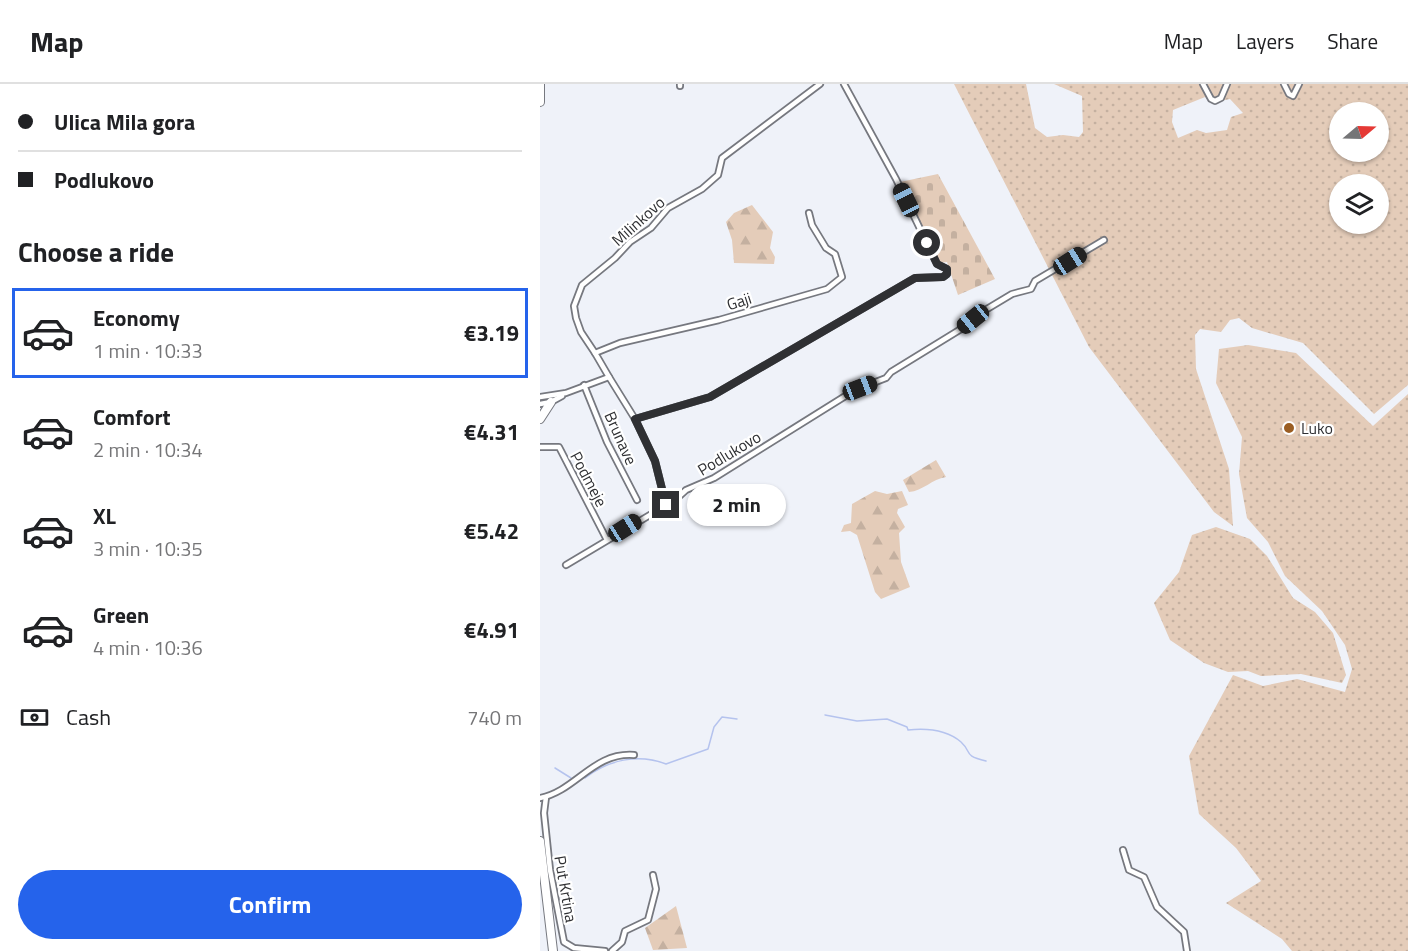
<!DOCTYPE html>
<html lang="en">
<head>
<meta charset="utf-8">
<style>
	body { margin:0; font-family:"Titillium Web",sans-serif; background:#f6f6f6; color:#202124; height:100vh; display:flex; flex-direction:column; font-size:22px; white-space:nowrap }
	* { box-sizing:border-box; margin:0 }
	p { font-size:20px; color:#757577 }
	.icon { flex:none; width:33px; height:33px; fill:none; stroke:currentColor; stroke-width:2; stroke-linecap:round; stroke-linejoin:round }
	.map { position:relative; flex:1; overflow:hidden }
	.details { display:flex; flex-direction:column; background:#fff; width:540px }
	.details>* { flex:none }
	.hud { display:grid; align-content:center; height:132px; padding:0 18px; background:#fff }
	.needle { width:39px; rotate:71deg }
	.tools { position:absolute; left:789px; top:18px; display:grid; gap:12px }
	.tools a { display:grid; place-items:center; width:60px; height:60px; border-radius:50%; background:#fff; box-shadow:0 2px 4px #0004; font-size:30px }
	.end { position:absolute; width:27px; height:27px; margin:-14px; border:8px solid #2f3033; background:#fff; box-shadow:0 0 0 3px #fff }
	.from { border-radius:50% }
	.bubble { position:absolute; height:42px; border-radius:21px; background:#fff; box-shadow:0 2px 4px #0004; font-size:20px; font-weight:700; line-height:42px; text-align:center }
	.car { position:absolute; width:18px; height:36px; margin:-18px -9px; border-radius:8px; box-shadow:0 0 4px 2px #0007; background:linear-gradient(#222 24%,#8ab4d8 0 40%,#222 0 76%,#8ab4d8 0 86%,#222 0) }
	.hud b { display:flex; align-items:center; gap:21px; height:57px; font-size:22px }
	.hud b+b { border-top:2px solid #e0e0e0 }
	.hud i { width:15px; height:15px; background:#202124 }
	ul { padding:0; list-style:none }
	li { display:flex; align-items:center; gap:18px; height:90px; margin:0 12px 9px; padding:0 6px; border:3px solid transparent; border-radius:0px }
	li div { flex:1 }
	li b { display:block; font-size:22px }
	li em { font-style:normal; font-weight:700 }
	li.current { border-color:#2563eb }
	li>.icon { width:54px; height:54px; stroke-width:1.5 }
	h2 { padding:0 18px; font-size:27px; line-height:72px }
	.pay { display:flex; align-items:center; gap:15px; height:66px; padding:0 18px; font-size:22px }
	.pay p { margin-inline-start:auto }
	.primary-button { display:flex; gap:12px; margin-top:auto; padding:12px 18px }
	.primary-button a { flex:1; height:69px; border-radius:36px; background:#2563eb; color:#fff; font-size:24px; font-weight:700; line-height:69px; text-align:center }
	header { display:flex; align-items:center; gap:36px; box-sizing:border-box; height:84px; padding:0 30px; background:#fff; border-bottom:2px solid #e0e0e0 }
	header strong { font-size:28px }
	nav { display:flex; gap:33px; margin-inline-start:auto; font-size:21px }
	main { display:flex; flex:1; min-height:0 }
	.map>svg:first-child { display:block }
</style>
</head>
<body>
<header>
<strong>Map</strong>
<nav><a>Map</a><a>Layers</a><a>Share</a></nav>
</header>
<main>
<section class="details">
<div class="hud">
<b><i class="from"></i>Ulica Mila gora</b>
<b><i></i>Podlukovo</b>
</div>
<h2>Choose a ride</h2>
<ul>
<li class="current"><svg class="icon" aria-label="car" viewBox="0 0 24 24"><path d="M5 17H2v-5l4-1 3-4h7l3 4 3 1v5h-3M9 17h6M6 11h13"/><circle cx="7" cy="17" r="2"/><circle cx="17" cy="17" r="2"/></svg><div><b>Economy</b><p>1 min · 10:33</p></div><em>€3.19</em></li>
<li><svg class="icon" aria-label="car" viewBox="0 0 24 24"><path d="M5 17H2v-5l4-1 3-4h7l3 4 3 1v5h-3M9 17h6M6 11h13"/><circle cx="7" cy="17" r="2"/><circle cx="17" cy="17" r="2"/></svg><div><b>Comfort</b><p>2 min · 10:34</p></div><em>€4.31</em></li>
<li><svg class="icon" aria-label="car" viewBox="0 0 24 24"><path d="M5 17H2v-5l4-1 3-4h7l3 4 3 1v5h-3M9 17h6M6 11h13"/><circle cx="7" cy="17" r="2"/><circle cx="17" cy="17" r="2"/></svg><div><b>XL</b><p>3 min · 10:35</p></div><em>€5.42</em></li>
<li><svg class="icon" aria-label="car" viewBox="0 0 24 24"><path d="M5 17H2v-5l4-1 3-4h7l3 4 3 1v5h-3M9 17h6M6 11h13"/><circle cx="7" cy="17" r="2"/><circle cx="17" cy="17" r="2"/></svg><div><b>Green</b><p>4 min · 10:36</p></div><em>€4.91</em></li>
</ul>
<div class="pay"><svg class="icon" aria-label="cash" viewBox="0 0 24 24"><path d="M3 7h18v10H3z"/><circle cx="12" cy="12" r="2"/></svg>Cash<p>740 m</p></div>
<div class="primary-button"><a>Confirm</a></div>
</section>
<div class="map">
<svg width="868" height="867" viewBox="0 0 868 867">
	<defs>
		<pattern id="grass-dots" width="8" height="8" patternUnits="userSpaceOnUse" patternTransform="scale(1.5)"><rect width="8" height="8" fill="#e4ccb9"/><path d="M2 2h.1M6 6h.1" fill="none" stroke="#c4b0a0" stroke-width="1.8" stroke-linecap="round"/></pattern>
		<pattern id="forest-firs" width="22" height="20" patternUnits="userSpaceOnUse" patternTransform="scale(1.5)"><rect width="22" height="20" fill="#e4ccb9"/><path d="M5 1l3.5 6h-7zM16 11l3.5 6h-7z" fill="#c4b0a0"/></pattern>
		<pattern id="cemetery-stones" width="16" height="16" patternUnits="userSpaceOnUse" patternTransform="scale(1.5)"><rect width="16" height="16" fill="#e4ccb9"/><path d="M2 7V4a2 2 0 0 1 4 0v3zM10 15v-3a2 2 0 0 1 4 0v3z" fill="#c4b0a0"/></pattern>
	</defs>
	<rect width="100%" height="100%" fill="#eff2f9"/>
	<g fill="url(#grass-dots)" fill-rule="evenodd">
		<path d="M414 0H486L495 44 507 53 523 51 539 53 543 48 542 12 514 0H868V301L834 330 763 259 712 244 699 234 690 236 681 248 660 245 655 251 656 285 689 385 693 442 674 428 549 263ZM665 13 671 19 690 15 703 29 691 33 687 46 666 49 657 46 638 54 632 38 633 26ZM800 28H838V68H800ZM800 100H838V140H800Z"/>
		<path d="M708 261 756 269 833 342 868 310V867H752L742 855 686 819 721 797 696 764 659 730 649 672 693 591 723 602 757 595 805 608 812 585 805 561 782 527 745 492 728 458 707 434 699 390 702 353 676 299 679 265Z"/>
		<path d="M676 443 710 455 727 472 753 514 775 528 793 549 806 591 802 599 761 590 721 592 708 587 688 588 664 579 630 556 614 519 639 488 652 451Z"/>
	</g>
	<g fill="url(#forest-firs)">
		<path d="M212 121 233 148 230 164 235 173 234 180 194 179 192 156 186 138 194 129Z"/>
		<path d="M396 376 406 393C392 395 383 407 369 408L363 396Z"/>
		<path d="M335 407 347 410 362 407 368 421 358 425 357 429 365 443 359 449 361 478 370 503 341 515 335 508 317 451 310 447 301 448 304 441 311 439 312 420Z"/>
		<path d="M136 822 147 864 113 866 105 844Z"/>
	</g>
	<path fill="url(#cemetery-stones)" d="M398 90 455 195 418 211 407 178 399 179 360 98Z"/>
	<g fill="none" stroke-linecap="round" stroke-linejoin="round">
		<g stroke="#b5c3ee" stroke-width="1.5">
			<path d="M285 631 317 637 347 635 367 643 368 646C387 644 407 646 421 658 433 669 422 671 446 677"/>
			<path d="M15 684 31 694"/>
			<path d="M45 694C68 676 98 669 126 680L168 665 174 643 182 633 197 635"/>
		</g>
		<defs>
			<g id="street">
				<path d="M140 0V2"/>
				<path d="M663 0 671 15 675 17 681 14 687 0"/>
				<path d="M744 0 749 10 753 12 759 0"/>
				<path d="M55 269 41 248 36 234 34 222 42 201 75 174 90 158 111 144 128 124 162 105 178 91 182 74 280 0"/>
				<path d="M69 293 55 269 80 259 179 236 287 205 302 193 295 170 286 164 272 141 269 129"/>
				<path d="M44 301 67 358 97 416"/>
				<path d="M0 313 26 309 69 293 95 335 170 313 375 194 403 193 407 190V185L397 180 356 95 304 0"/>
				<path d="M0 320 11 318 22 312"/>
				<path d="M95 335 115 377 126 421"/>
				<path d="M0 363H19L67 456"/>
				<path d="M26 481 135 416 146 406 174 394 315 306 346 294 351 288 421 245 442 228 472 210 491 205 495 197 564 156"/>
				<path d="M6 713 4 729 10 786 24 858 34 864 65 867"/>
				<path d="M0 714C36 707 53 668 94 671"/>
				<path d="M583 766 589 786 604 793 617 823 644 848 647 867"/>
				<path d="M72 867 82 858 85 847 108 836 116 805 113 791"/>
			</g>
			<g id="primary">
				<path d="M0 18V0"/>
				<path d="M0 335 11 318"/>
				<path d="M0 757 13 867"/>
			</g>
		</defs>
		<use href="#street" stroke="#76787f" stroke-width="8"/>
		<use href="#primary" stroke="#76787f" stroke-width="10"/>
		<use href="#street" stroke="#fff" stroke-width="4.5"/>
		<use href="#primary" stroke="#fff" stroke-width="8"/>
	</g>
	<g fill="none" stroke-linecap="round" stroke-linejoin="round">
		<path stroke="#2f3033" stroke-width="8" d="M126 421 115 377 95 335 170 313 375 194 403 193 407 190V185L397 180 387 159"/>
	</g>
	<circle fill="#9b5e23" stroke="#fff" stroke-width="2" cx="749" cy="344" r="6"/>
	<g text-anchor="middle" stroke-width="4.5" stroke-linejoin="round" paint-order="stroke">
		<g font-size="16" fill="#2f3033" stroke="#fff">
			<text transform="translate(98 137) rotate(-42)" y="6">Milinkovo</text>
			<text transform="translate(199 217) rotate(-18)" y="6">Gaji</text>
			<text transform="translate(81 354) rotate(66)" y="6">Brunave</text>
			<text transform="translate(189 369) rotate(-31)" y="6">Podlukovo</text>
			<text transform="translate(49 395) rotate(62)" y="6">Podmeje</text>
			<text transform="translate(26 805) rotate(80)" y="6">Put Krtina</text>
		</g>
		<g font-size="16" fill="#2f3033" stroke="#fff" text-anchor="start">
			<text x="761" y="350">Luko</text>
		</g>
	</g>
</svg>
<div class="tools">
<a><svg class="needle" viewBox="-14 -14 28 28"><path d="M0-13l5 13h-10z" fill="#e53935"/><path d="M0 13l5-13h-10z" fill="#757577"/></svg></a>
<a><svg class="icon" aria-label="layers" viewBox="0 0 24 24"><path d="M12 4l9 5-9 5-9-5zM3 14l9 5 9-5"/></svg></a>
</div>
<i class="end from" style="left:387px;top:159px"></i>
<i class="end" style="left:126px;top:421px"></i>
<div class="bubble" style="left:147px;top:400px;width:99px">2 min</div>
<i class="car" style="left:366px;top:116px;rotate:334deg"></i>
<i class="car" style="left:530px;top:177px;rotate:58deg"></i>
<i class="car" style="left:433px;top:235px;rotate:231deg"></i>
<i class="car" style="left:320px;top:304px;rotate:69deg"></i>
<i class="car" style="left:85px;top:444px;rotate:58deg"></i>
</div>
</main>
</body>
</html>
